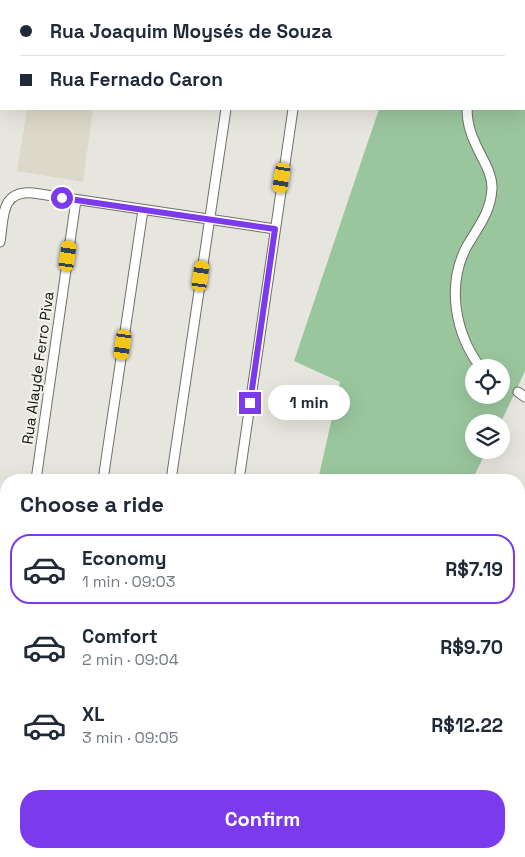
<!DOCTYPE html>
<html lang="en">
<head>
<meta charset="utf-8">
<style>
	body { margin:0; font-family:"Space Grotesk",sans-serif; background:#f6f6f7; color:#1f2937; height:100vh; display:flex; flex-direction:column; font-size:19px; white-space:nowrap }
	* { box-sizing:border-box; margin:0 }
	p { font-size:16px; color:#747a83 }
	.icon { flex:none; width:28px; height:28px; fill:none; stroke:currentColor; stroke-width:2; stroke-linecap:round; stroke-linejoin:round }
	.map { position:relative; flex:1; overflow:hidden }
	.details { position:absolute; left:0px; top:474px; width:525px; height:384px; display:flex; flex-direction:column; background:#fff; border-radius:20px 20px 0 0; box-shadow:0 5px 20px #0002 }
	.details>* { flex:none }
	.hud { position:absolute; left:0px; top:0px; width:525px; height:110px; box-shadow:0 5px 20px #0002; display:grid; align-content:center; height:110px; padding:0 20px; background:#fff }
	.fabs { position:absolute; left:465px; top:359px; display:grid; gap:10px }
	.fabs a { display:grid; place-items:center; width:45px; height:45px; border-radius:50%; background:#fff; box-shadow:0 5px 20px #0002; font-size:25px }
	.end { position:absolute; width:22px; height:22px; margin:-11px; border:6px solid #7c3aed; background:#fff; box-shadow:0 0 0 2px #fff }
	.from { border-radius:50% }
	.bubble { position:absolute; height:35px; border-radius:18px; background:#fff; box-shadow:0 5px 20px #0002; font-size:16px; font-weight:700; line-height:35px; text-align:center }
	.car { position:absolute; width:15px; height:30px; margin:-15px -8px; border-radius:6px; box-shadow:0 0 4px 1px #0007; background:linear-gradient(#f5c518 24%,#345 0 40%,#f5c518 0 76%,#345 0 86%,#f5c518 0) }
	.hud b { display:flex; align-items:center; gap:18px; height:48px; font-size:19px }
	.hud b+b { border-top:1px solid #e0e1e3 }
	.hud i { width:12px; height:12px; background:#1f2937 }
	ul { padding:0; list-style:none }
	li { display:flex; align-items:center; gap:15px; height:70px; margin:0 10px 8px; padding:0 10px; border:2px solid transparent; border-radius:20px }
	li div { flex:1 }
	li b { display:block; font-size:19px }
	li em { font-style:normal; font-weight:700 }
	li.current { border-color:#7c3aed }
	li>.icon { width:45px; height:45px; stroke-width:1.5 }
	h2 { padding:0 20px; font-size:22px; line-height:60px }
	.cta { display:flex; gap:10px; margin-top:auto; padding:10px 20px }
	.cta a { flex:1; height:58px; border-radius:20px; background:#7c3aed; color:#fff; font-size:20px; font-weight:700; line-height:58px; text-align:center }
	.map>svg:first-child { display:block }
</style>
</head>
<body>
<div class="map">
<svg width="525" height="857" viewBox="0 0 525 857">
	<rect width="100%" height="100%" fill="#e7e6de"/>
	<path fill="#dcd9ca" d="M27 109H93L83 182 17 171Z"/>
	<g fill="#9ac69d" fill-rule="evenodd">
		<path d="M415 0H525V371L501 422H474V450H487L472 480H318L340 382 294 361 379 109H524V1ZM474 368H501V395H474Z"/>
		<path d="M6 643V851H488L485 857H0V655Z"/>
	</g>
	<path fill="#c49fe8" stroke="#77747b" d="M278 851H327V857H277Z"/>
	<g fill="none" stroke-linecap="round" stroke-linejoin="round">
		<defs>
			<g id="lane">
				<path d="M0 74H1"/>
				<path d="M244 857 249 851"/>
				<path d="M349 857 350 851"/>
			</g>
			<g id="street">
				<path d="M69 0 70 1"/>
				<path d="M219 0 222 1"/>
				<path d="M299 0 307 1"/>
				<path d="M408 0 411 1"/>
				<path d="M242 1V0"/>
				<path d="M319 1V0"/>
				<path d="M508 1 509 0"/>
				<path d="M524 39 525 40"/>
				<path d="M467 109C467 122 470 133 476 145 482 159 492 172 492 188 491 212 478 227 467 246 446 285 455 334 481 368"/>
				<path d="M0 242C4 218 0 190 33 193L275 229"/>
				<path d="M518 392 525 397"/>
				<path d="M36 480 76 200"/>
				<path d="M103 480 143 210"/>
				<path d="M171 480 226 109"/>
				<path d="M239 480 293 109"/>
				<path d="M519 591 525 579"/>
				<path d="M519 609 525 596"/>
				<path d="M0 618H6"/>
				<path d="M0 636H6"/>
			</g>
			<g id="secondary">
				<path d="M0 536 6 537"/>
				<path d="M519 817 525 821"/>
			</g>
		</defs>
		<use href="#lane" stroke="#6f6e67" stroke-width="7"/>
		<use href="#street" stroke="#6f6e67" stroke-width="11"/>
		<use href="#secondary" stroke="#6f6e67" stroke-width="14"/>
		<use href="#lane" stroke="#fff" stroke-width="4.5"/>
		<use href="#street" stroke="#fff" stroke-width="9"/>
		<use href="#secondary" stroke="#dbf6e9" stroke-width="11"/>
	</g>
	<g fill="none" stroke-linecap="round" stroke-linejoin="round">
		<path stroke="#7c3aed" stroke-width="6" d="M62 198 275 229 250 403"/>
	</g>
	<g text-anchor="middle" stroke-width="4" stroke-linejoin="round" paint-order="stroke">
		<g font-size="15" fill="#10100d" stroke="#f4f3eb">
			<text transform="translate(38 368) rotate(-82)" y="5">Rua Alayde Ferro Piva</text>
		</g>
	</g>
</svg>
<div class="fabs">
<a><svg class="icon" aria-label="locate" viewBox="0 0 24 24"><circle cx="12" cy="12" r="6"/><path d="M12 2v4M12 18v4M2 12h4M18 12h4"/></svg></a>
<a><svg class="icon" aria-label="layers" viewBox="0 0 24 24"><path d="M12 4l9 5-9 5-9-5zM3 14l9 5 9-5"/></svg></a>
</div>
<i class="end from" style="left:62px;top:198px"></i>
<i class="end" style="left:250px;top:403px"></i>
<div class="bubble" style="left:268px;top:385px;width:82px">1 min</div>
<i class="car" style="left:282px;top:178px;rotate:189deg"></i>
<i class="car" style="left:68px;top:256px;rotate:8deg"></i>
<i class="car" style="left:201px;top:276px;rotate:8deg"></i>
<i class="car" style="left:123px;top:345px;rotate:188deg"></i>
<div class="hud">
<b><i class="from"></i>Rua Joaquim Moysés de Souza</b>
<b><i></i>Rua Fernado Caron</b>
</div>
<section class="details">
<h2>Choose a ride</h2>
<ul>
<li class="current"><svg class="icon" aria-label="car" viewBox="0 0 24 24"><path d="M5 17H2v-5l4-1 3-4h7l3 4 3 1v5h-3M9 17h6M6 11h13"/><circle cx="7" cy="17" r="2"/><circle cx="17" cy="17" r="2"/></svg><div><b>Economy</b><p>1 min · 09:03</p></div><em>R$7.19</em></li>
<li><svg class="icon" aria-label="car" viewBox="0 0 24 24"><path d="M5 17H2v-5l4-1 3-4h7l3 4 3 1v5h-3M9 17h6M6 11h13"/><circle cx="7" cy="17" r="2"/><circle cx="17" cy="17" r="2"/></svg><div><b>Comfort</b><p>2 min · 09:04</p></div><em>R$9.70</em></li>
<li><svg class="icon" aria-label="car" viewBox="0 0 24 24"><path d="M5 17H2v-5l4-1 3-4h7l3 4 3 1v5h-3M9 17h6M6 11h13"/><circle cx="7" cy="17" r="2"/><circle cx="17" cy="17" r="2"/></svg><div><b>XL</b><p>3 min · 09:05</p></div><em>R$12.22</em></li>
</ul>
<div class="cta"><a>Confirm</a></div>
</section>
</div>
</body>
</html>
